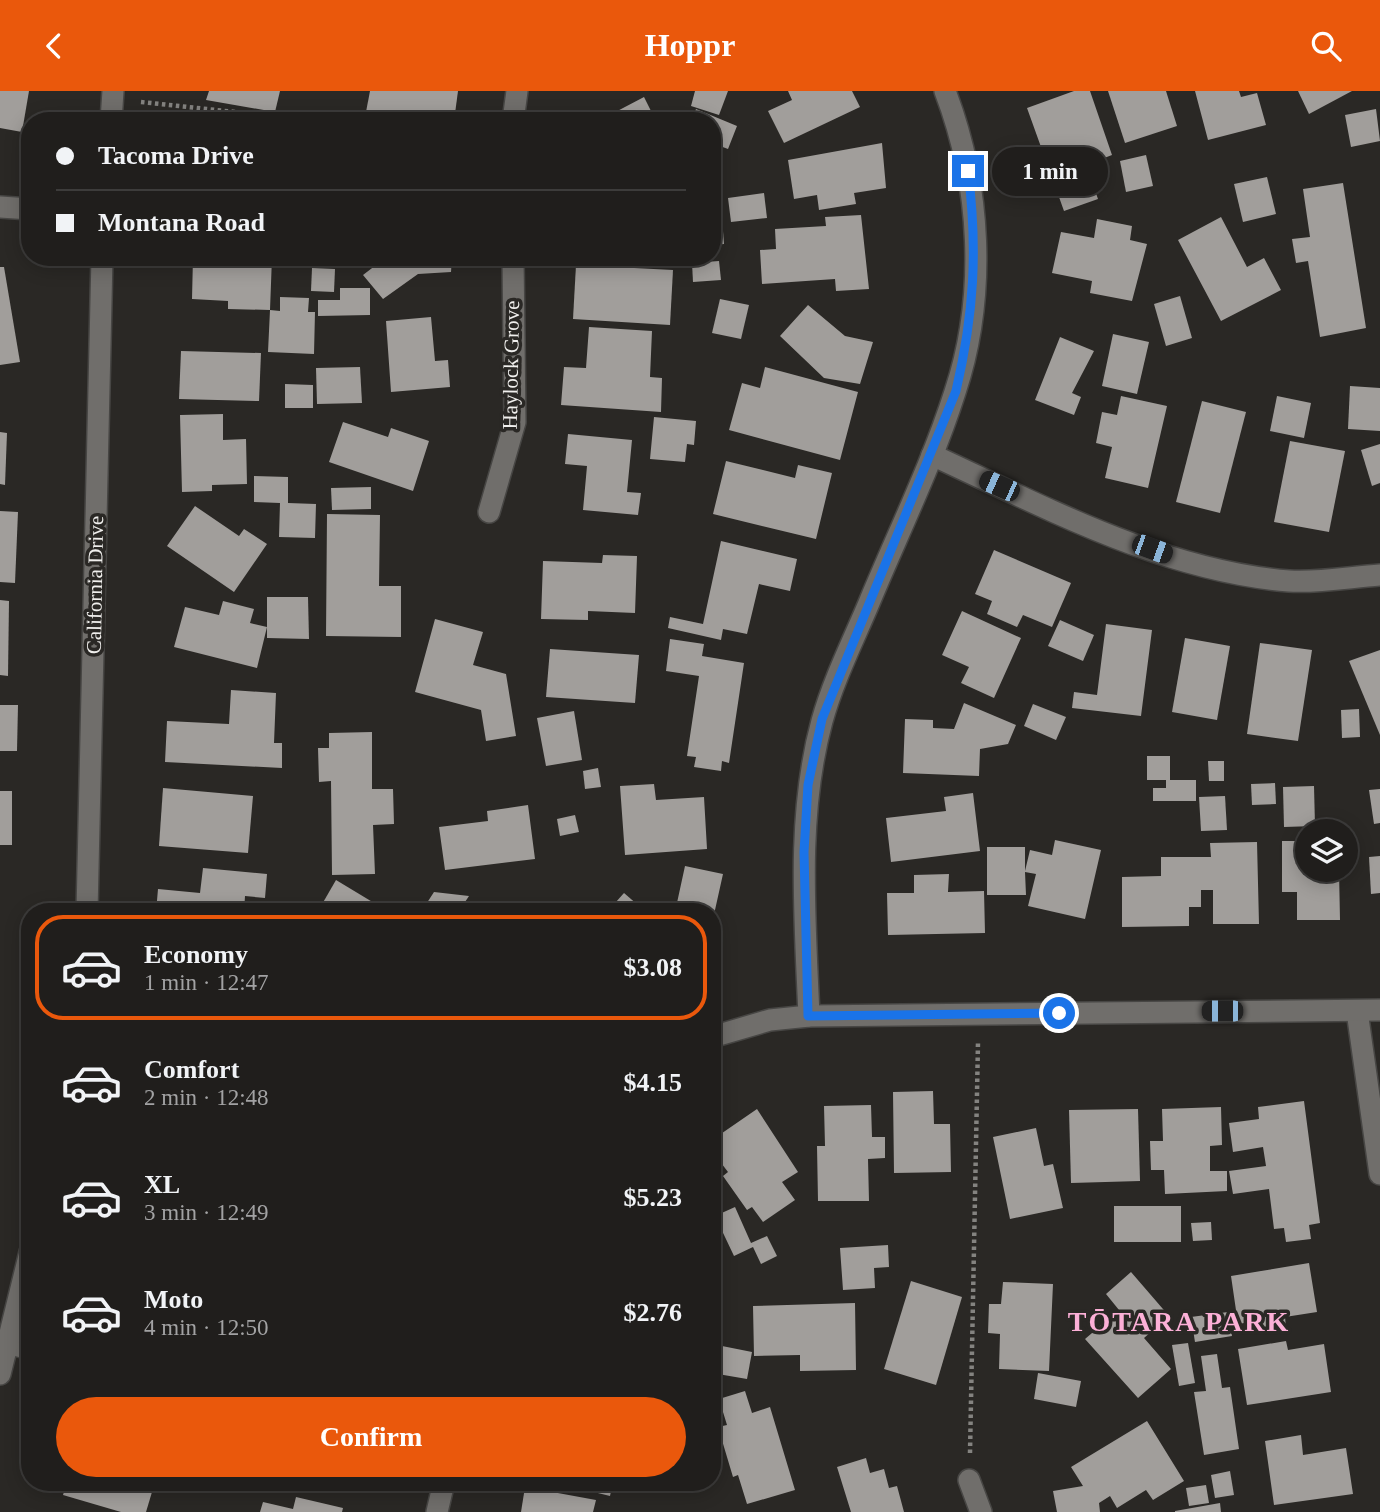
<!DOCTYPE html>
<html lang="en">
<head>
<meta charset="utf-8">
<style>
	body { margin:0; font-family:"Times New Roman",serif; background:#282725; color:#f1f3f6; height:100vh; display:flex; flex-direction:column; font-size:26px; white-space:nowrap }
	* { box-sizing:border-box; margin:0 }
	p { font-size:23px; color:#a2a2a3 }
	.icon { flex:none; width:38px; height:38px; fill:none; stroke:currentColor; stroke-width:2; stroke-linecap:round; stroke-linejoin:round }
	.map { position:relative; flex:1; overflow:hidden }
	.side { position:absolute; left:21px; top:812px; width:700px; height:588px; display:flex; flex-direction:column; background:#201e1c; border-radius:28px; box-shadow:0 4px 18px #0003,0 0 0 2px #3d3c3b }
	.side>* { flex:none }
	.hud { position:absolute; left:21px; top:21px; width:700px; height:154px; border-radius:28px; box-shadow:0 4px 18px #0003,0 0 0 2px #3d3c3b; display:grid; align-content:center; height:154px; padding:0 35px; background:#201e1c }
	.fabs { position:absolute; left:1295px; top:728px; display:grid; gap:14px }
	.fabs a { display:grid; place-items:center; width:63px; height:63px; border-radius:50%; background:#201e1c; box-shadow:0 4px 18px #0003,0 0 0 2px #3d3c3b; font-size:35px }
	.end { position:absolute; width:32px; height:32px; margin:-16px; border:9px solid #1a73e8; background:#fff; box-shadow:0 0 0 4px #fff }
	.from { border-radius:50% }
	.bubble { position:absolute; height:49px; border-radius:24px; background:#201e1c; box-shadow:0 4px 18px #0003,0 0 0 2px #3d3c3b; font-size:23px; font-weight:600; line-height:49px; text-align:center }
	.car { position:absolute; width:21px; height:42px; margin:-21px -10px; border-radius:9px; box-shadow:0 0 5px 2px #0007; background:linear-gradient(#222 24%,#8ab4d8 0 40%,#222 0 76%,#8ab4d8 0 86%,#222 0) }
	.hud b { display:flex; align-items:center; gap:24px; height:66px; font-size:26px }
	.hud b+b { border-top:2px solid #3d3c3b }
	.hud i { width:18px; height:18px; background:#f1f3f6 }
	ul { padding:12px 0 0; list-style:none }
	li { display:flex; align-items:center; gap:21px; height:105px; margin:0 14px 10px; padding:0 21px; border:4px solid transparent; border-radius:28px }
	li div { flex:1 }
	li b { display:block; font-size:26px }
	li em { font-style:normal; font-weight:600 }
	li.current { border-color:#ea580c }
	li>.icon { width:63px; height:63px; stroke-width:1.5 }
	.primary-button { display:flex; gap:14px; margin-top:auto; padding:14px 35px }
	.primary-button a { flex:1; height:80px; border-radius:42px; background:#ea580c; color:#fff; font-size:28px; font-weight:600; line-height:80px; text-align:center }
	header { display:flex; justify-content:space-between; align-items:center; height:91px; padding:0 35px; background:#ea580c; color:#fff; font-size:32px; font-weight:600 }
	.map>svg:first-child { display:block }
</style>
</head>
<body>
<header><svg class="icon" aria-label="back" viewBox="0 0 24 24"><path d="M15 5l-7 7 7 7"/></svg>Hoppr<svg class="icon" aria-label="search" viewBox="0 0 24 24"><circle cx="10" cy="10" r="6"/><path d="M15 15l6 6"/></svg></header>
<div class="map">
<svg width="1380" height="1421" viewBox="0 0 1380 1421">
	<rect width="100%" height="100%" fill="#2a2825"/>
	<g fill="#a19e9b">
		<path d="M0 0H29L22 41 0 37Z"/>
		<path d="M209 0H280L275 21 206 9Z"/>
		<path d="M370 0H458L454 30H428L366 21Z"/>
		<path d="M695 0H728L719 24 691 15Z"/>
		<path d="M788 0H852L860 16 784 52 768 20 792 9Z"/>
		<path d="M1074 0H1090L1112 64 1086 74 1098 108 1064 120 1027 17Z"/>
		<path d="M1108 0H1166L1177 35 1125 52Z"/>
		<path d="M1195 0H1239L1241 6 1257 2 1266 34 1208 49Z"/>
		<path d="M1298 0H1352L1309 23Z"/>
		<path d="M644 6 656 30H569V27H604Z"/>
		<path d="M696 18 737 35 728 58 712 52V30H691Z"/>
		<path d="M1376 18 1380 50 1351 56 1345 24Z"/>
		<path d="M882 52 886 97 854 102 856 113 819 119 817 104 794 108 788 69Z"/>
		<path d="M1146 64 1153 95 1126 101 1120 70Z"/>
		<path d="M1267 86 1276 123 1243 131 1234 93Z"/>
		<path d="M1343 92 1366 237 1320 246 1308 170 1296 172 1292 148 1310 146 1303 98Z"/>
		<path d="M764 102 767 127 731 131 728 107Z"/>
		<path d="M721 114 724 153 712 154V115Z"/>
		<path d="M861 124 869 198 836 200 835 188 762 193 760 159 776 158 775 138 826 135 825 126Z"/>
		<path d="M1221 126 1247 176 1264 167 1281 199 1221 230 1178 149Z"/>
		<path d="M1097 128 1132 135 1130 149 1147 153 1132 210 1090 202 1092 190 1052 182 1061 141 1094 147Z"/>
		<path d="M193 166H272L270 219 228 218V210L192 208Z"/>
		<path d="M370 166H452L451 181 418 183 383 208 363 184 376 174Z"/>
		<path d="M719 170 721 189 693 191 692 172Z"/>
		<path d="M576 174 673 179 670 234 573 228Z"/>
		<path d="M0 176H4L20 271 0 274Z"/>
		<path d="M312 177 335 178 334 201 311 200Z"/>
		<path d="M340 197H370V224L318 225V209H340Z"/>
		<path d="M1180 205 1192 247 1166 255 1154 213Z"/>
		<path d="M280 206 309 207 308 221H315L314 263 268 261 270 219 280 220Z"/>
		<path d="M720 208 749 214 741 248 712 242Z"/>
		<path d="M808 214 845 245 873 251 860 293 824 287 780 245Z"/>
		<path d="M431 226 435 270 448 269 450 296 391 301 386 230Z"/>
		<path d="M589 236 652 240 650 286 662 287 661 321 561 314 564 276 586 277Z"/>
		<path d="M1113 243 1149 251 1137 303 1102 295Z"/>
		<path d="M1060 246 1094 260 1072 302 1081 306 1074 324 1035 309Z"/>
		<path d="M181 260 261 262 259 310 179 308Z"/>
		<path d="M360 276 362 312 317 313 316 277Z"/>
		<path d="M765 276 858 301 840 369 729 339 742 292 760 297Z"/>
		<path d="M285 293 313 294V317H285Z"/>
		<path d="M1350 295 1380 297V340L1348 338Z"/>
		<path d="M1121 305 1167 315 1148 397 1105 387 1112 356 1096 352 1102 321 1117 324Z"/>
		<path d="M1277 305 1311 312 1304 347 1270 340Z"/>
		<path d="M1202 310 1246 321 1220 422 1176 411Z"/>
		<path d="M223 323V349L246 348 247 393 212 394V400L182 401 180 324Z"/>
		<path d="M654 326 696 330 694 354 687 353 685 371 650 368Z"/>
		<path d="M343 331 388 346 391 337 429 350 413 400 329 371Z"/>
		<path d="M0 341 7 342 5 394 0 393Z"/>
		<path d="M568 343 632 349 627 401 641 402 638 424 583 419 587 375 565 373Z"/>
		<path d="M1290 350 1345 360 1329 441 1274 431Z"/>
		<path d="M1380 353V392L1372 395 1361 359Z"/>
		<path d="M726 370 795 387 798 374 832 382 816 448 713 423Z"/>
		<path d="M254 385 288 386V412L316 413 315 447 279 446 280 412 254 411Z"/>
		<path d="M371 396V418L332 419 331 397Z"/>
		<path d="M195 415 239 445 244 438 267 453 234 501 167 455Z"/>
		<path d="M0 420 18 421 15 492 0 491Z"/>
		<path d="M327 423 380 424 379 495H401V546L326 545Z"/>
		<path d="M721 450 797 468 790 500 759 493 747 543 723 538 721 549 668 537 670 526 703 533Z"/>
		<path d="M994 459 1071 492 1052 536 1023 524 1017 536 987 523 992 510 975 503Z"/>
		<path d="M603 464 637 465 635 522 588 520V529L541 528 543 470 602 472Z"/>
		<path d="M267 506H308L309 548 267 547Z"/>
		<path d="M0 509 9 510 8 585 0 584Z"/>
		<path d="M223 510 254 518 250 532 267 536 257 577 174 556 185 516 219 524Z"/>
		<path d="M962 520 1021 547 994 607 961 592 969 576 942 564Z"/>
		<path d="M435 528 483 541 473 574 506 583 516 645 486 650 481 619 415 601Z"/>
		<path d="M1060 529 1094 544 1083 570 1048 555Z"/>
		<path d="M1106 533 1152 539 1141 625 1072 617 1074 601 1097 604Z"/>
		<path d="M1185 547 1230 555 1217 629 1172 621Z"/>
		<path d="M670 548 704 553 702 565 744 572 729 672 722 670 721 680 694 676 696 666 687 665 699 585 666 580Z"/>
		<path d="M1260 552 1312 559 1298 650 1247 643Z"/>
		<path d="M550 558 639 564 635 612 546 606Z"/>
		<path d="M1380 559V644L1349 570Z"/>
		<path d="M231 599 276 602 274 652H282V677L165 671 167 630 229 633Z"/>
		<path d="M964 612 1016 634 1008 653 980 658 979 685 903 682 905 628 933 629V637L954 638Z"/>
		<path d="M1033 613 1066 626 1056 649 1024 635Z"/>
		<path d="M0 614H18L17 660H0Z"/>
		<path d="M1359 618 1360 646 1342 647 1341 619Z"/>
		<path d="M574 620 582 669 546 675 537 627Z"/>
		<path d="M372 641V698H393L394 733 373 734 375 783 332 784 331 690 319 691 318 657H329V642Z"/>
		<path d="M1147 665H1170V689H1196V710H1153V697H1166V689H1147Z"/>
		<path d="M1208 670H1224V690H1209Z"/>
		<path d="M598 677 601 696 585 698 583 680Z"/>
		<path d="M1275 692 1276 713 1252 714 1251 693Z"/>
		<path d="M654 693 656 709 704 706 707 758 625 764 620 695Z"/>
		<path d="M1314 695 1315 735 1284 736 1283 696Z"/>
		<path d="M163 697 253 705 248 762 159 755Z"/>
		<path d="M1380 698V732L1374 733 1369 699Z"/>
		<rect x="0" y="700" width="12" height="54"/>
		<path d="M973 702 980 760 891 771 886 727 946 720 944 706Z"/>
		<path d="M1225 705 1227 739 1201 740 1199 706Z"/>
		<path d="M528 714 535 768 445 779 439 736 488 730 487 720Z"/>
		<path d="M575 724 579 741 560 745 557 728Z"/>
		<path d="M1055 749 1101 759 1085 828 1028 815 1036 783 1025 781 1026 804H987V756H1025V780L1030 759 1052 764Z"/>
		<path d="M1282 750H1307V779H1339L1340 829H1297V801H1282Z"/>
		<path d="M1257 751 1259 833H1213V799H1201V816H1189V835L1122 836V786L1161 785V766H1211L1210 752Z"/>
		<path d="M1380 765V802L1371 803 1369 766Z"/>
		<path d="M685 775 723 783 713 828 712 821H675Z"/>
		<path d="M203 777 267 783 265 807 245 805 244 821H156L158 798 200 802Z"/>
		<path d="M949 783 948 801 984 800 985 842 888 844 887 802H914V784Z"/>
		<path d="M336 789 389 821H331L321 815Z"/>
		<path d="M434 801 469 805 465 811 480 821H421Z"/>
		<path d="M624 802 646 821H607Z"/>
		<path d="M573 812 579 821H562Z"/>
		<path d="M933 1000 934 1033H950L951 1081 894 1082 893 1001Z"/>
		<path d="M1304 1010 1320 1132 1309 1134 1311 1148 1286 1151 1284 1137 1274 1138 1269 1098 1233 1103 1229 1080 1266 1075 1263 1056 1233 1061 1229 1032 1259 1028 1258 1016Z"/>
		<path d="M871 1014 872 1046H885V1067L868 1068 869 1110H818L817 1055H825L824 1015Z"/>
		<path d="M1221 1016 1222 1054 1210 1055V1080H1227V1100L1165 1103 1164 1079H1151L1150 1050H1163L1162 1018Z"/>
		<path d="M757 1018 798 1081 782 1091 795 1109 763 1131 752 1116 747 1119 723 1085 728 1081 712 1060V1049Z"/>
		<path d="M1138 1018 1140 1090 1071 1092 1069 1019Z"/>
		<path d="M1036 1037 1044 1075 1053 1073 1063 1117 1010 1128 993 1046Z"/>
		<rect x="1114" y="1115" width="67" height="36"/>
		<path d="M735 1116 751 1152 767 1145 777 1165 761 1173 753 1156 734 1165 715 1125Z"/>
		<path d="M1211 1131 1212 1149 1193 1150 1191 1132Z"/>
		<path d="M888 1154 889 1176 874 1177 875 1197 843 1199 840 1157Z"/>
		<path d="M1309 1172 1317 1221 1285 1226 1286 1237 1258 1242 1257 1230 1238 1233 1231 1185Z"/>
		<path d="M1131 1181 1169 1225 1144 1247 1171 1278 1138 1307 1085 1248 1119 1219 1106 1203Z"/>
		<path d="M911 1190 962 1206 936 1294 884 1278Z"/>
		<path d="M1003 1191 1053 1193 1049 1280 999 1278 1000 1243 988 1242 989 1213H1001Z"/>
		<path d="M855 1212 856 1279 800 1280V1264L754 1265 753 1215Z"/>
		<path d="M1228 1221 1232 1245 1195 1251 1191 1226Z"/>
		<path d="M1286 1250 1288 1259 1324 1253 1331 1301 1247 1314 1238 1258Z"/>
		<path d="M1188 1252 1195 1292 1179 1295 1172 1254Z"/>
		<path d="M712 1253 752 1261 747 1288 712 1282Z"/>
		<path d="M1217 1263 1222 1297 1230 1296 1239 1358 1204 1364 1194 1301 1206 1300 1201 1265Z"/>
		<path d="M1038 1282 1081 1290 1076 1316 1034 1308Z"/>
		<path d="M745 1300 752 1322 770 1316 795 1399 747 1413 738 1384 733 1386 718 1336 727 1334 719 1308Z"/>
		<path d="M1147 1330 1184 1390 1153 1409 1146 1399 1117 1417 1110 1405 1099 1412 1100 1421H1057L1053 1400 1083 1395 1071 1376Z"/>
		<path d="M1301 1344 1303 1364 1346 1357 1353 1403 1274 1414 1265 1350Z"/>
		<path d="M866 1367 870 1382 884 1378 889 1397 897 1395 904 1421H851L837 1376Z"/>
		<path d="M1230 1380 1234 1404 1215 1407 1211 1384Z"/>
		<path d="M67 1391H155L146 1421H121L63 1404Z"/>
		<path d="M553 1391H613L610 1405Z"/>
		<path d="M1206 1394 1209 1412 1189 1415 1186 1397Z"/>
		<path d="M525 1396 596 1409 593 1421H521Z"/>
		<path d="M296 1406 343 1417 342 1421H260L263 1411 293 1418Z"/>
		<path d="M1220 1412 1221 1421H1175V1420Z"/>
	</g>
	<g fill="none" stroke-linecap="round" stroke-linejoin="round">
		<defs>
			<g id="street">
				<path d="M513 30 517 0"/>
				<path d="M0 116 30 118"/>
				<path d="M932 364C1045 416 1163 480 1289 490 1318 492 1351 486 1380 484"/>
				<path d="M489 421 515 331 513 166"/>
				<path d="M1357 920 1380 1083"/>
				<path d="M809 925C805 827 796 725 822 630 833 590 853 550 869 512 898 442 932 373 955 301 987 205 981 94 945 0"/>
				<path d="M712 946 770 929 809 925 1380 919"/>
				<path d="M7 1252 30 1258"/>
				<path d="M969 1389 981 1421"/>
				<path d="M437 1421 444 1391"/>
			</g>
			<g id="secondary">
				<path d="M111 30 113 0"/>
				<path d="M87 821 102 166"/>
				<path d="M0 1283 30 1161"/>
			</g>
		</defs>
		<use href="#street" stroke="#474644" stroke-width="24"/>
		<use href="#secondary" stroke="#474644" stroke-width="24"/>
		<g stroke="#848380" stroke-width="4.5" stroke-dasharray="3.5 3.5" stroke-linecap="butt">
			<path d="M141 11 320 30"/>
			<path d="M970 1362 978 951"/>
		</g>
		<use href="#street" stroke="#706e6b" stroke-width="21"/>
		<use href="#secondary" stroke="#706e6b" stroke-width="21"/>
	</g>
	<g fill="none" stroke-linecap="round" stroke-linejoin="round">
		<path stroke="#1a73e8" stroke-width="9" d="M968 80C978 159 974 223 956 300L822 628 808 694 804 761 808 925 1059 922"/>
	</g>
	<g text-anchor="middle" stroke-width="7" stroke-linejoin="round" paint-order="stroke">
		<g font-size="21" fill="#f0efed" stroke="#2a2825">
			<text transform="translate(511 274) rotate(-89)" y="7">Haylock Grove</text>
			<text transform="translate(95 494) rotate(-89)" y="7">California Drive</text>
		</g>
		<g font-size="28" font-weight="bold" letter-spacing="2" fill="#fcb0d7" stroke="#2a2825">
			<text x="1179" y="1240">TŌTARA PARK</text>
		</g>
	</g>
</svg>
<div class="fabs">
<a><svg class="icon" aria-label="layers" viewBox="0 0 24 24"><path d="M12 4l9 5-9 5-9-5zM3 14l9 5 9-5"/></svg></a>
</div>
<i class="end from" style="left:1059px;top:922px"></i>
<i class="end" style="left:968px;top:80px"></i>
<div class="bubble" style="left:992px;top:56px;width:116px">1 min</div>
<i class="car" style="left:999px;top:395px;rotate:294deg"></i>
<i class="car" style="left:1152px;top:458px;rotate:110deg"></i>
<i class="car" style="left:1222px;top:920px;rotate:270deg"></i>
<div class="hud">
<b><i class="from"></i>Tacoma Drive</b>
<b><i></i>Montana Road</b>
</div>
<section class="side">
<ul>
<li class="current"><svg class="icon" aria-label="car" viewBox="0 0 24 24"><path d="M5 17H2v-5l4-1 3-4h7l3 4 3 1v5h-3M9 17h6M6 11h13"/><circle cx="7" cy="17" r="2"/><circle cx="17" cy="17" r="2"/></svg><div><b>Economy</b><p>1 min · 12:47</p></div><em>$3.08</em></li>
<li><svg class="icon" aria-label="car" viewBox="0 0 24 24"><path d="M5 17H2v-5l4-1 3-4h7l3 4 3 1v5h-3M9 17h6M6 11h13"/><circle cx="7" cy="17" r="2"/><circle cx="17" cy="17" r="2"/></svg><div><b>Comfort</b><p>2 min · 12:48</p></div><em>$4.15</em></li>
<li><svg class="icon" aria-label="car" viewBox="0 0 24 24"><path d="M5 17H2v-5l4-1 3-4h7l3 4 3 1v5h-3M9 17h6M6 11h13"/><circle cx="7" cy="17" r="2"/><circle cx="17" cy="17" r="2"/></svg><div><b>XL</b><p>3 min · 12:49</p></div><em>$5.23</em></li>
<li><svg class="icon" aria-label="car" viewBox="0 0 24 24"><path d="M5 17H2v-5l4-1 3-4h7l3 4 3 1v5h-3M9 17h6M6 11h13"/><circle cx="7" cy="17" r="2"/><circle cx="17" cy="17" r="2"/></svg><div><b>Moto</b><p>4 min · 12:50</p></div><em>$2.76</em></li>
</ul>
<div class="primary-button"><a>Confirm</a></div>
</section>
</div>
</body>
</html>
